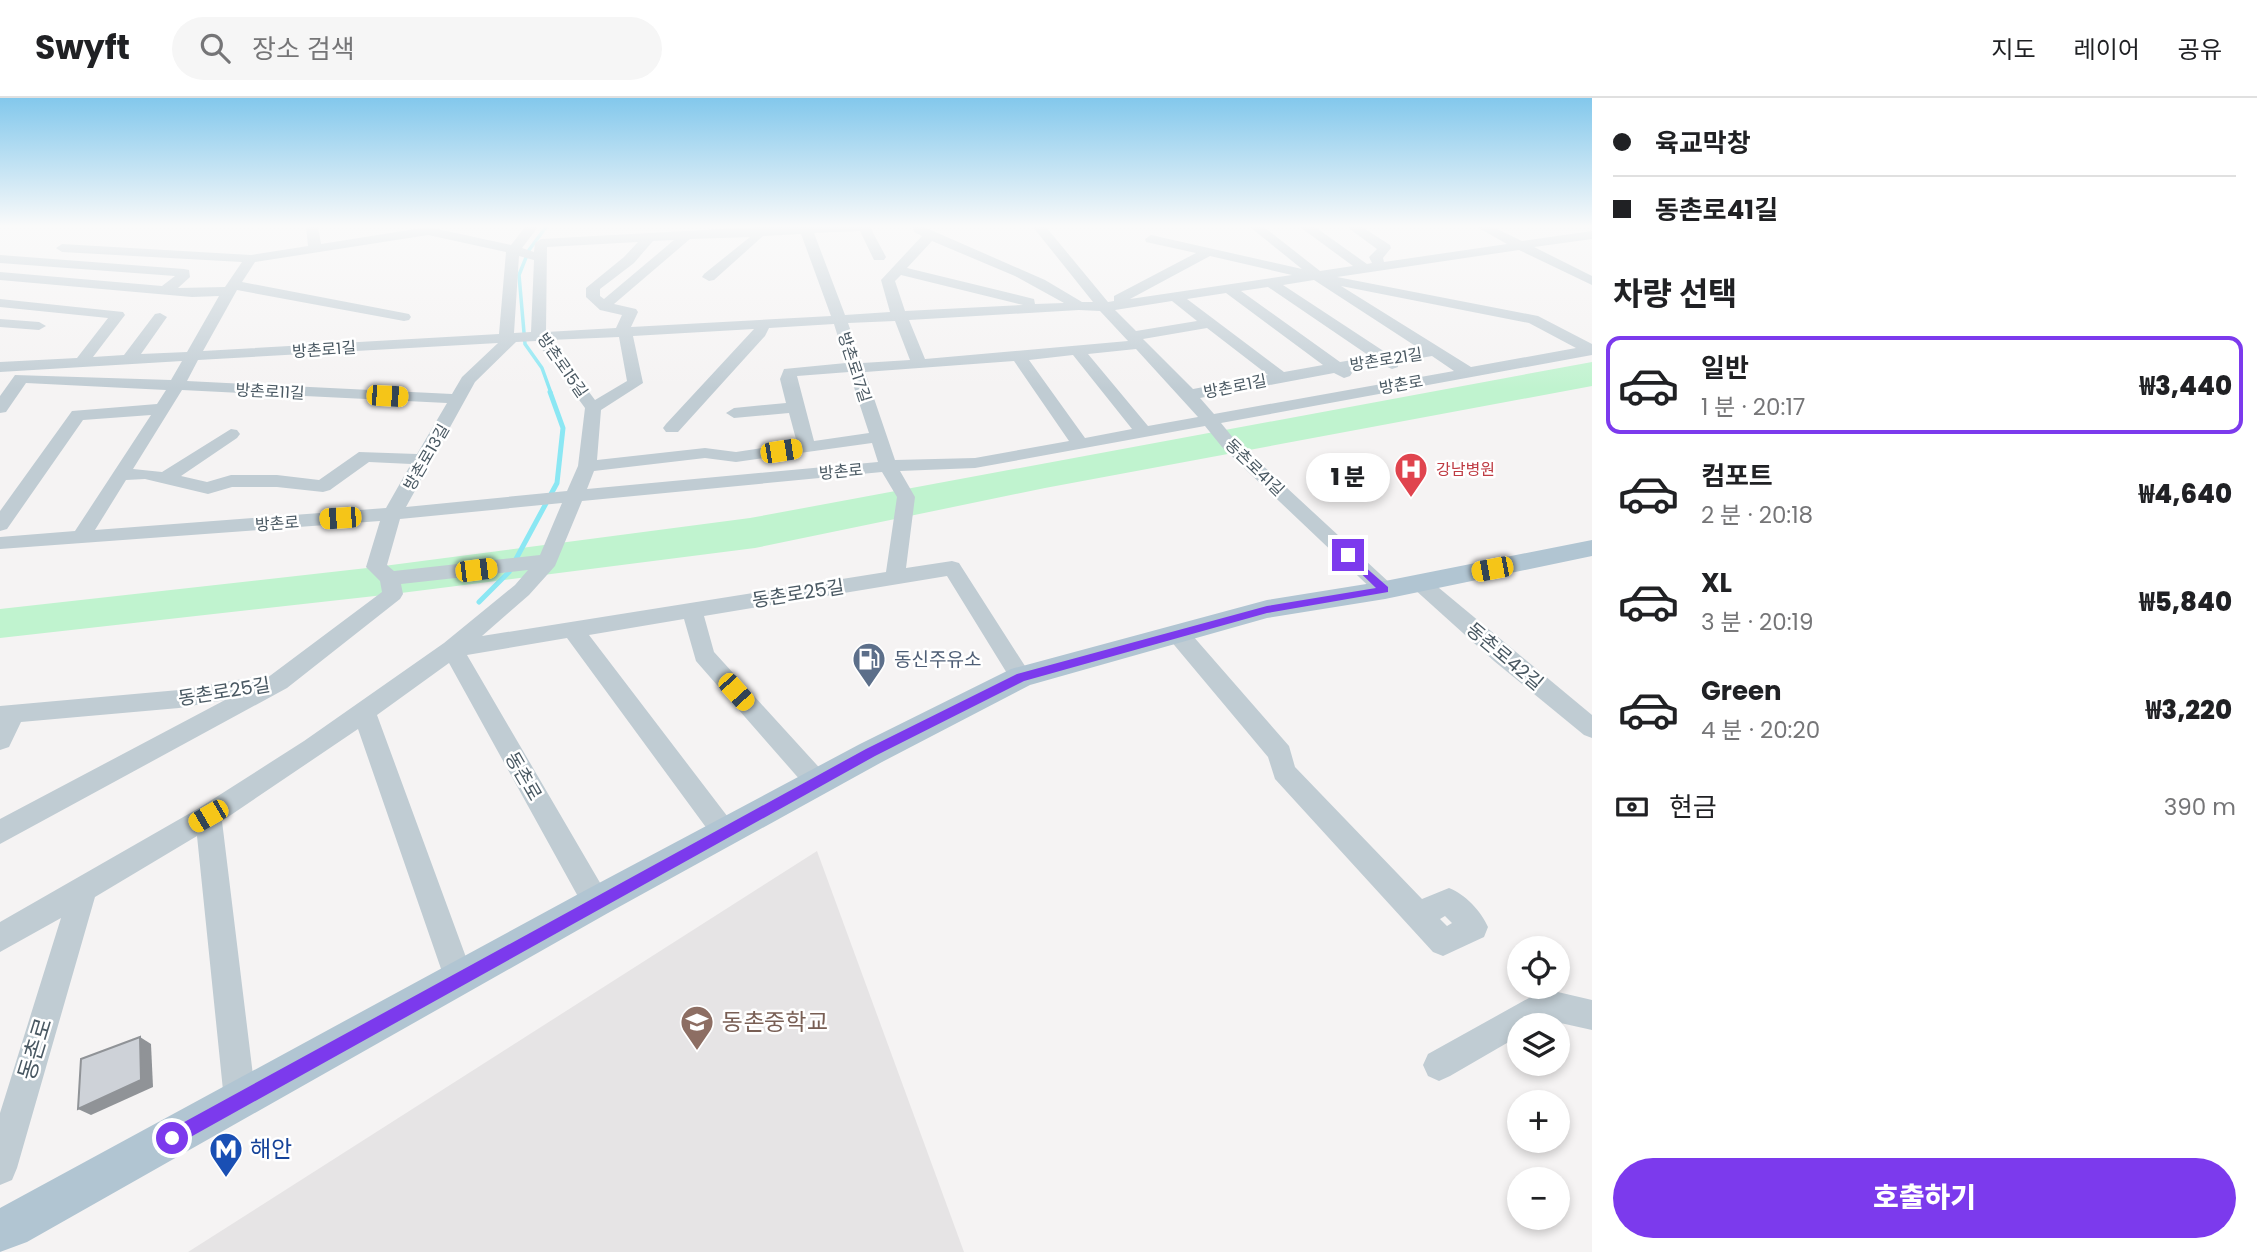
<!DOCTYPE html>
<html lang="ko">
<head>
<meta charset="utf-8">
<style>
	body { margin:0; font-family:Poppins,"Noto Sans KR",sans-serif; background:#f6f6f6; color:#202124; height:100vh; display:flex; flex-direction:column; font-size:26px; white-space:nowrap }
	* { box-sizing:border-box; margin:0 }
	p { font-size:23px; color:#757577 }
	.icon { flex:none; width:38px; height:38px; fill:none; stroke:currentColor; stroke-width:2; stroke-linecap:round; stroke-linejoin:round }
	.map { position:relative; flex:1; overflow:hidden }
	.sheet { display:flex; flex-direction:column; background:#fff; width:665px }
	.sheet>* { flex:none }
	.guide { display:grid; align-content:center; height:154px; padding:0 21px; background:#fff }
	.tools { position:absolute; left:1507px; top:838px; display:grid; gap:14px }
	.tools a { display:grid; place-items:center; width:63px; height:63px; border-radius:50%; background:#fff; box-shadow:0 4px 10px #0003; font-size:35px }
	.end { position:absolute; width:32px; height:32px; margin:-16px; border:9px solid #7c3aed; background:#fff; box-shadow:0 0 0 4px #fff }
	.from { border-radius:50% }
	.bubble { position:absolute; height:49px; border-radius:24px; background:#fff; box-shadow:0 4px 10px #0003; font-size:23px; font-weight:800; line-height:49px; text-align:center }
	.car { position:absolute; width:21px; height:42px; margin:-21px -10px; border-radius:9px; box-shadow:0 0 5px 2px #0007; background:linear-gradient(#f5c518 24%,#345 0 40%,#f5c518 0 76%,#345 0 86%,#f5c518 0) }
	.guide b { display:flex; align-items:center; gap:24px; height:66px; font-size:26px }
	.guide b+b { border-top:2px solid #e0e0e0 }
	.guide i { width:18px; height:18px; background:#202124 }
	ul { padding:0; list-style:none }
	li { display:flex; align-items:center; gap:21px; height:98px; margin:0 14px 10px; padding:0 7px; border:4px solid transparent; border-radius:14px }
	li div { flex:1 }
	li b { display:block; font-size:26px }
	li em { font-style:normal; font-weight:800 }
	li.selected { border-color:#7c3aed }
	li>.icon { width:63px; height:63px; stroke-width:1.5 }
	h2 { padding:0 21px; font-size:32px; line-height:84px }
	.pay { display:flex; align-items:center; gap:18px; height:77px; padding:0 21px; font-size:26px }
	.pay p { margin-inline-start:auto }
	.cta { display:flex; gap:14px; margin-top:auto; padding:14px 21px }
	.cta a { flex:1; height:80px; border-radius:42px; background:#7c3aed; color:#fff; font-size:28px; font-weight:800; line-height:80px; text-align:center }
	header { display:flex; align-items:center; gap:42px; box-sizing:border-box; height:98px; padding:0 35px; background:#fff; border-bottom:2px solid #e0e0e0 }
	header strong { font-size:33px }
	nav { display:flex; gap:38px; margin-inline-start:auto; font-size:24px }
	.search { width:490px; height:63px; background:#f6f6f6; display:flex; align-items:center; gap:18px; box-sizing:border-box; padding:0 24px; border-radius:38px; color:#757577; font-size:26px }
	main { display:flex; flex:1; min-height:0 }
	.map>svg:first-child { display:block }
</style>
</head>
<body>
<header>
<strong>Swyft</strong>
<div class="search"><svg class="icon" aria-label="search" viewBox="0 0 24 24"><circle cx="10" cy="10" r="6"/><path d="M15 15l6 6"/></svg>장소 검색</div>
<nav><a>지도</a><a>레이어</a><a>공유</a></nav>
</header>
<main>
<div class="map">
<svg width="1592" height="1154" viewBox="0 0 1592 1154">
	<rect width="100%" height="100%" fill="#f5f3f3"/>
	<path fill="#e6e4e5" d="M817 753 964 1154H188Z"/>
	<path fill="#c0f3cf" d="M1592 264V288L1045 390 755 450 393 496 0 540V511L376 469 750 420Z"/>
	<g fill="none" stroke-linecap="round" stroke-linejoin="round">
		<path stroke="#8be7f3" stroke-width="3.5" d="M546 129 529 152 519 177 525 246 542 270 551 295"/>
		<path stroke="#8be7f3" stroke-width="5" d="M479 504 509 474 557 385 563 330 550 294"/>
		<g fill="#c0ccd3" fill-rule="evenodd">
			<path d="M306 129H318L321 146 428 129 511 147 525 129H538L522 150 534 154 535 145 541 141 757 129H870L886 159 884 162H874L860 133 814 135 845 217 890 214 881 182 922 138 914 134 913 129H924L1045 182 1082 204H1093L1033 129H1046L1108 204 1114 203V198L1196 155 1146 144 1145 141 1151 137 1302 171 1250 129H1264L1320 173 1353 168 1300 129H1315L1367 166 1372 165 1369 159 1377 151 1347 129H1362L1390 147 1391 150 1383 160 1384 164 1507 146 1477 129H1493L1522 143 1592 133V141L1534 149 1592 178V187L1519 152 1337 179 1538 218 1592 246V257L1221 325 1234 341 1392 487 1395 492 1392 497 1385 499 1378 497 1222 349 1205 328 975 370 900 373 915 399 906 470 952 463 959 465 1032 579 1029 585 1021 588 1013 585 947 478 704 518 714 554 826 677 830 684 826 691 817 695 808 691 696 563 684 521 589 537 734 727 738 735 734 743 725 747 716 743 567 540 467 557 606 795 610 804 606 813 596 817 586 813 449 565 377 617 474 881 470 891 459 896 448 891 358 631 222 723 256 1002 251 1013 240 1018 229 1013 224 1002 197 738 95 799 17 1070 12 1082 0 1087V1015L61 820 0 854V824L199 710 304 643 444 545 515 487 528 472 401 486 403 496 400 501 287 590 0 746V721L225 602 179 610 21 624 9 649 0 652V608L179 592 261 578 267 580 382 494 380 483 366 469 380 423 0 451V439L75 433 151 317 83 322 7 431 0 433V413L72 313 157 306 166 292 26 285 6 314 0 315V298L15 277 171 282 182 263 0 274V264L77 260 108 220 0 209V201L123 214 125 217 93 259 124 257 155 216 160 215 167 219 141 256 187 254 219 198 192 199 0 182V174L162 188 175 178 0 165V157L184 171 189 172 190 179 178 190 225 189 242 164 62 154 56 150 62 146 251 157 308 148ZM801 136 831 218 631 229 638 214 636 211 614 206 690 141 750 139 704 176 702 179 709 183 714 182 763 138ZM428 137 506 154 499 236 203 253 237 192 404 223 409 222 411 219 409 216 404 215 242 184 255 164ZM674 142 604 201 600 198V191L634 165 653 143ZM932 143 1015 178 1064 205 1035 206 1034 201 907 170ZM638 144 624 159 586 190V199L600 212 622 217 616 230 546 234 547 149ZM519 158 534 162 531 234 514 235ZM1210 158 1292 177 1130 201ZM901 177 1023 207 905 213 895 183ZM1314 182 1420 251 1388 256 1283 187ZM1341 188 1529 225 1576 250 1471 269ZM1268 189 1371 259 1340 264 1241 193ZM1226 195 1323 267 1284 274 1187 201ZM1172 203 1197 223 1136 233 1115 212ZM1079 212 1100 213 1128 243 925 261 909 222ZM895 223 910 262 862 265 848 225ZM834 226 846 265 784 271 780 281 786 305 734 310 726 315 734 320 789 315 797 345 736 354 705 350 597 362 601 312 643 285 633 238 754 231 666 326 663 330 666 334H678L765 238 769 230ZM1207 230 1268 277 1193 291 1143 241ZM619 239 627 283 595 302 550 242ZM536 243 585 310 578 368 567 393 406 409 475 284 516 244ZM498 245 462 279 452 296 187 283 198 262ZM1136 251 1198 319 1148 328 1088 256ZM1073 257 1132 331 1085 340 1029 262ZM1432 258 1454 273 1214 316 1200 300 1334 275 1344 280 1350 278 1352 275 1350 272 1383 267 1392 271 1398 269V264ZM1014 263 1069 343 975 360 895 362 865 274ZM849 274 869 335 814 343 797 278ZM182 292 447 305 417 356 359 354 319 382 277 377H231L207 384 181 378 237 340 240 336 237 332 231 331 162 374 133 371ZM872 345 878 364 587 391 594 373 705 360 736 364ZM369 364 411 366 386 410 95 432 126 382 145 381 208 396 232 389H277L323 394 330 392ZM882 374 897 399 886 474 482 538 529 497 555 468 582 403ZM562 405 540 457 394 473 387 467 400 421Z"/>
			<path d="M0 221 39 224 46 228 39 232 0 229Z"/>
			<path d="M1420 478 1427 480 1592 617V640L1584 637 1494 563 1413 490 1410 485 1413 480Z"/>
			<path d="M1178 528 1186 530 1289 648 1295 669 1422 801 1449 790C1465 796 1481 813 1488 829L1484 839 1443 858 1433 854 1275 681 1268 659 1170 542 1167 536 1170 530ZM1445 818 1452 825 1447 828 1440 821Z"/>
			<path d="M1545 891 1592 902V932L1547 922 1537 928H1519V938L1450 978 1439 983 1428 978 1423 967 1428 956Z"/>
		</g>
		<path fill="#b1c5d2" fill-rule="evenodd" d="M1592 442V458L1385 501 1267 520 1030 587 882 664 608 815 27 1144 0 1154V1110L584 793 860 646 1011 571 1267 502 1385 483Z"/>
	</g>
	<path fill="#909397" d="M140 939 151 946 153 989 91 1017 78 1011Z"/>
	<path fill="#ced2d8" stroke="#909397" stroke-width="2" d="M140 939 141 982 78 1011 81 961Z"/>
	<linearGradient id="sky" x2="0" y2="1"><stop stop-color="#83c8ec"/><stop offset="0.44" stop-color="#fafafa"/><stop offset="1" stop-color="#fafafa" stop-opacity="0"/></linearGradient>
	<rect width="1592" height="291" fill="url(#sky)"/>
	<path fill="#7c3aed" d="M1348 454 1388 489V494L1267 515 1024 583 875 658 178 1046 172 1049 166 1046 163 1040 166 1034 866 651 1017 576 1267 508 1376 490 1344 459 1342 457Z"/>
	<defs>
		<symbol id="hospital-pin" viewBox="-11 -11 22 30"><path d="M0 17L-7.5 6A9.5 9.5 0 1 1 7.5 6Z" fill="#e0444e" stroke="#fff"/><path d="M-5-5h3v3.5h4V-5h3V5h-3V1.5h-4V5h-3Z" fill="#fff"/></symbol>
		<symbol id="fuel-pin" viewBox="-11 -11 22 30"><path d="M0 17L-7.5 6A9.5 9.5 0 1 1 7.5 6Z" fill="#5c6f8a" stroke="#fff"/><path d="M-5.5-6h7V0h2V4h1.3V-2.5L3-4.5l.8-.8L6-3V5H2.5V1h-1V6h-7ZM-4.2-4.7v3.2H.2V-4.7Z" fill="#fff"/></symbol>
		<symbol id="school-pin" viewBox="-11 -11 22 30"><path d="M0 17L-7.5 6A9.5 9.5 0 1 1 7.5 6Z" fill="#8d6e63" stroke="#fff"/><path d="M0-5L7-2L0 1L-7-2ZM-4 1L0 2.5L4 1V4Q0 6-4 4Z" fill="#fff"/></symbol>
		<symbol id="metro-pin" viewBox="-11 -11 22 30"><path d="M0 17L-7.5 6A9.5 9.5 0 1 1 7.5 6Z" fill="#1a4fb4" stroke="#fff"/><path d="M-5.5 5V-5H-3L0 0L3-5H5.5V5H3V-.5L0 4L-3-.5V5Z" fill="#fff"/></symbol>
	</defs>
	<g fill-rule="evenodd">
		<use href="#hospital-pin" x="1392" y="352" width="38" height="52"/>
		<use href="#fuel-pin" x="850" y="542" width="38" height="52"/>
		<use href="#school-pin" x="678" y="905" width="38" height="52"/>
		<use href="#metro-pin" x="207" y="1032" width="38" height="52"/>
	</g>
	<g text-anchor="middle" stroke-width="5" stroke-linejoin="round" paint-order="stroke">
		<g font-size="16" fill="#495862" stroke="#fff">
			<text transform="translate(324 251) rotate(-4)" y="6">방촌로1길</text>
			<text transform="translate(1386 261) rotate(-9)" y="6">방촌로21길</text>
			<text transform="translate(563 267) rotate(55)" y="6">방촌로15길</text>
			<text transform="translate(855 269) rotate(72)" y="6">방촌로17길</text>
			<text transform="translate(1401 286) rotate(-10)" y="6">방촌로</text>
			<text transform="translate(1235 288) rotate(-11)" y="6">방촌로1길</text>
			<text transform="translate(270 293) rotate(3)" y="6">방촌로11길</text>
			<text transform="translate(426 359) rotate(-60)" y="6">방촌로13길</text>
			<text transform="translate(1255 369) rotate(44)" y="6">동촌로41길</text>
			<text transform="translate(841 373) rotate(-5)" y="6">방촌로</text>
			<text transform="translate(277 425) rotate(-4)" y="6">방촌로</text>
		</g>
		<g font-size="16" fill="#be3a42" stroke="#fff" text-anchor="start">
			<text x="1436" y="377">강남병원</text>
		</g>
		<g font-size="19" fill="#495862" stroke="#fff">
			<text transform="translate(798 495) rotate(-9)" y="7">동촌로25길</text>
			<text transform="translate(1505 558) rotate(40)" y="7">동촌로42길</text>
			<text transform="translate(224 593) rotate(-9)" y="7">동촌로25길</text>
			<text transform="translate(524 678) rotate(60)" y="7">동촌로</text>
		</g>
		<g font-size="19" fill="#4e5e75" stroke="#fff" text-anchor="start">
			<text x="894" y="568">동신주유소</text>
		</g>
		<g font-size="23" fill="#785e54" stroke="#fff" text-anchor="start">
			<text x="722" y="932">동촌중학교</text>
		</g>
		<g font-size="23" fill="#495862" stroke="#fff">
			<text transform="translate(35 951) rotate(-73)" y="8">동촌로</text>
		</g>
		<g font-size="23" fill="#164399" stroke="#fff" text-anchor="start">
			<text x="250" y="1059">해안</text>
		</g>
	</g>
</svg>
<div class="tools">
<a><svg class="icon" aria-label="locate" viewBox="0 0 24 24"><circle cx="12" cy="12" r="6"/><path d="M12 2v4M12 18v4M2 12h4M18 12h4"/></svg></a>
<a><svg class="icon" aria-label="layers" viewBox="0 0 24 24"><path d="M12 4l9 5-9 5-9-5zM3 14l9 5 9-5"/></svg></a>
<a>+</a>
<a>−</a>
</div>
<i class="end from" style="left:172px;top:1040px"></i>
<i class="end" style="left:1348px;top:457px"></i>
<div class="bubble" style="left:1306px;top:355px;width:84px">1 분</div>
<i class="car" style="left:387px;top:298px;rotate:93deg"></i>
<i class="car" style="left:781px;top:353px;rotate:81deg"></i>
<i class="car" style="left:340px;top:420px;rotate:266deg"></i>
<i class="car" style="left:1492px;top:471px;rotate:259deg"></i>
<i class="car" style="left:476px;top:472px;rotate:83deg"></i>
<i class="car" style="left:736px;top:594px;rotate:138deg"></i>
<i class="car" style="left:208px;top:718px;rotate:240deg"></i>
</div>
<section class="sheet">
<div class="guide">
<b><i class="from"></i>육교막창</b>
<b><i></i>동촌로41길</b>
</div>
<h2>차량 선택</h2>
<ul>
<li class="selected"><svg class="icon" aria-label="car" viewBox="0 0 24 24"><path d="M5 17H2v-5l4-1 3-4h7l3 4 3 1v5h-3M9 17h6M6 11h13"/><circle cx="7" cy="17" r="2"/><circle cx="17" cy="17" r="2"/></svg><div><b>일반</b><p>1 분 · 20:17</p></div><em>₩3,440</em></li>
<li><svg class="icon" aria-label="car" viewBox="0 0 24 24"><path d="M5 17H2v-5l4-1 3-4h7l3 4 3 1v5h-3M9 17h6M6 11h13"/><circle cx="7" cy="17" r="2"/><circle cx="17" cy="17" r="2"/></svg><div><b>컴포트</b><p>2 분 · 20:18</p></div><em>₩4,640</em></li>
<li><svg class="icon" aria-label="car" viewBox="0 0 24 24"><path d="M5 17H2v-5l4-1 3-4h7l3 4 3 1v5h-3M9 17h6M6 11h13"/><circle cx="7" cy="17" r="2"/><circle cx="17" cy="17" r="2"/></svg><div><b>XL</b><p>3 분 · 20:19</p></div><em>₩5,840</em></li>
<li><svg class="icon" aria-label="car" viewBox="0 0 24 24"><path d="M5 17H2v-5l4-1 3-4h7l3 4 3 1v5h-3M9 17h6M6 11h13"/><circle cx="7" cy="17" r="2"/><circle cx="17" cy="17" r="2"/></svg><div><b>Green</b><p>4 분 · 20:20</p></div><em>₩3,220</em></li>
</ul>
<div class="pay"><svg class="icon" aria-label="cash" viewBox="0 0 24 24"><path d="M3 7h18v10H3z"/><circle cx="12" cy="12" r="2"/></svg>현금<p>390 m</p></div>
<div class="cta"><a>호출하기</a></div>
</section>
</main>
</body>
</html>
